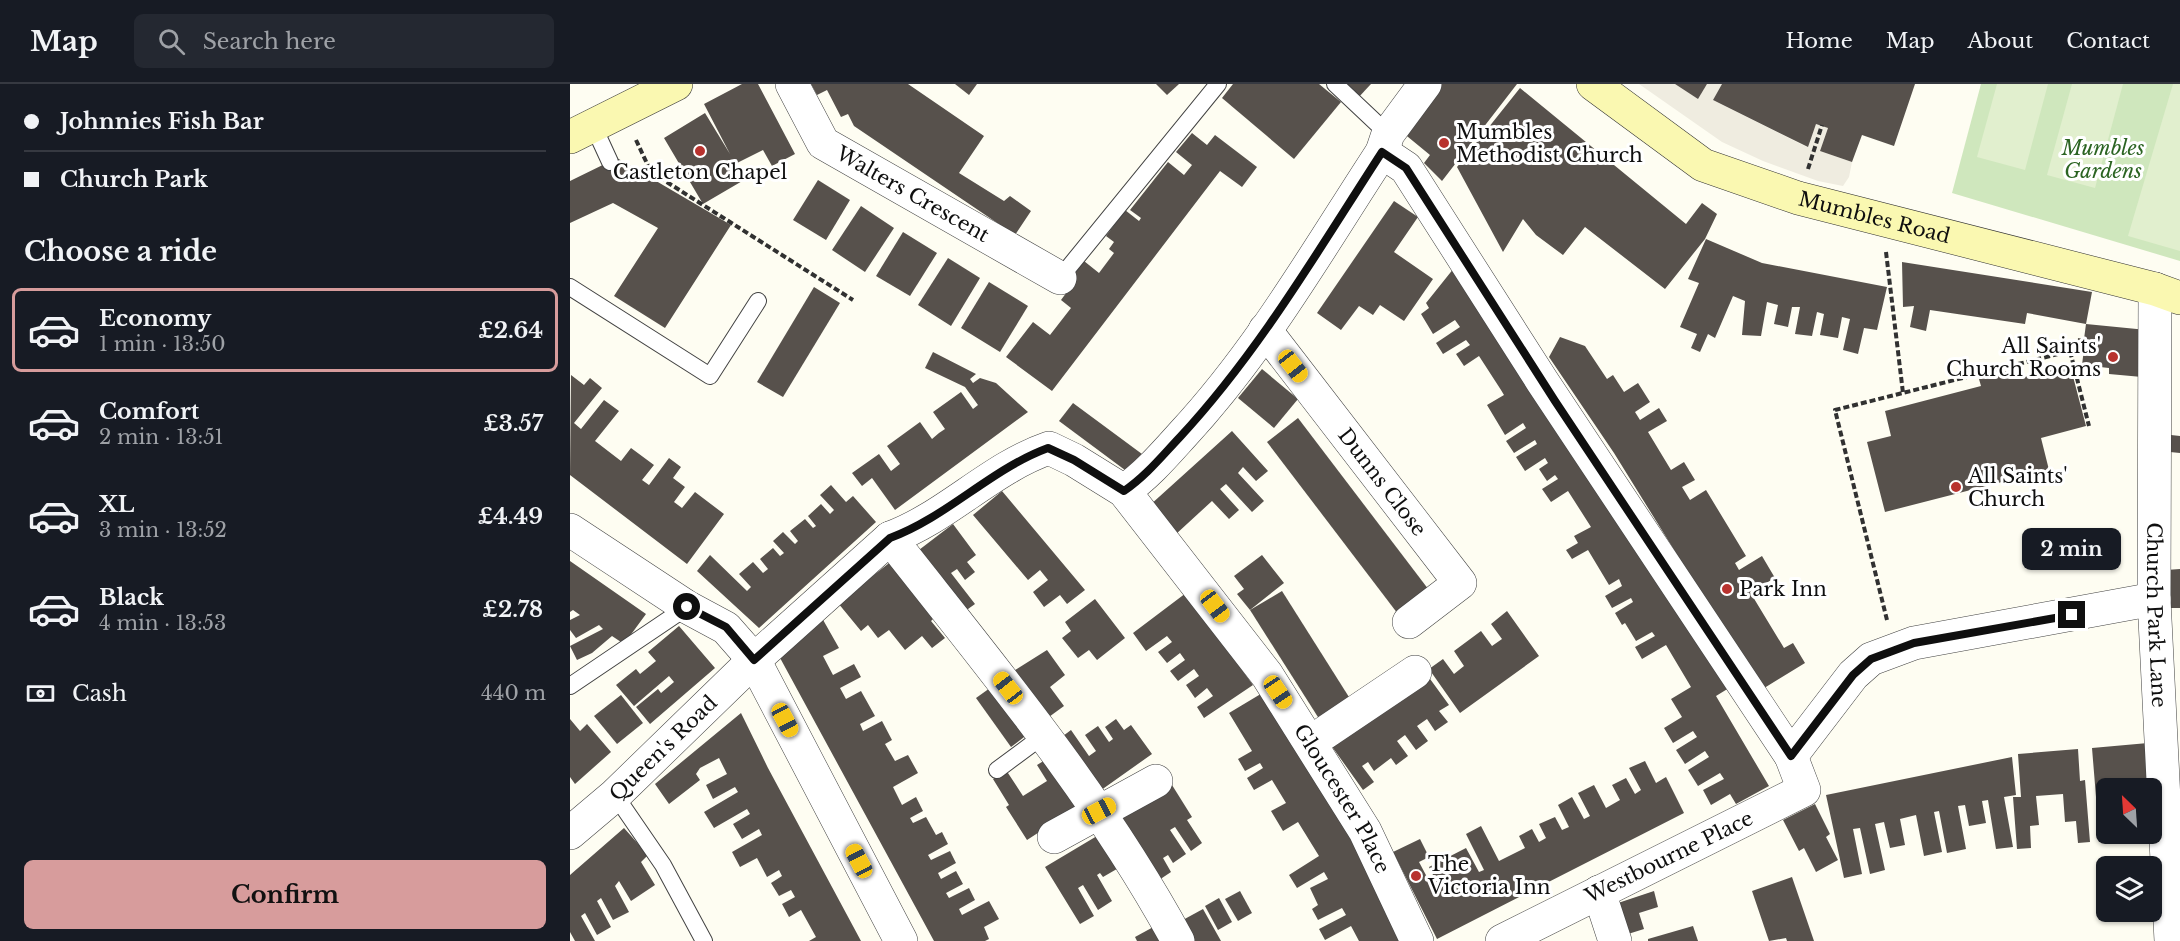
<!DOCTYPE html>
<html lang="en">
<head>
<meta charset="utf-8">
<style>
	body { margin:0; font-family:"Libre Baskerville",serif; background:#242831; color:#f1f3f6; height:100vh; display:flex; flex-direction:column; font-size:22px; white-space:nowrap }
	* { box-sizing:border-box; margin:0 }
	p { font-size:20px; color:#9ea1a6 }
	.icon { flex:none; width:33px; height:33px; fill:none; stroke:currentColor; stroke-width:2; stroke-linecap:round; stroke-linejoin:round }
	.map { position:relative; flex:1; overflow:hidden }
	.details { display:flex; flex-direction:column; background:#171b24; width:570px }
	.details>* { flex:none }
	.guide { display:grid; align-content:center; height:132px; padding:0 24px; background:#171b24 }
	.needle { width:39px; rotate:335deg }
	.buttons { position:absolute; left:1526px; top:694px; display:grid; gap:12px }
	.buttons a { display:grid; place-items:center; width:66px; height:66px; border-radius:9px; background:#171b24; box-shadow:0 2px 4px #0004; font-size:30px }
	.end { position:absolute; width:27px; height:27px; margin:-14px; border:8px solid #0f0f0f; background:#fff; box-shadow:0 0 0 3px #fff }
	.from { border-radius:50% }
	.bubble { position:absolute; height:42px; border-radius:9px; background:#171b24; box-shadow:0 2px 4px #0004; font-size:20px; font-weight:700; line-height:42px; text-align:center }
	.car { position:absolute; width:18px; height:36px; margin:-18px -9px; border-radius:8px; box-shadow:0 0 4px 2px #0007; background:linear-gradient(#f5c518 24%,#345 0 40%,#f5c518 0 76%,#345 0 86%,#f5c518 0) }
	.guide b { display:flex; align-items:center; gap:21px; height:57px; font-size:22px }
	.guide b+b { border-top:2px solid #363941 }
	.guide i { width:15px; height:15px; background:#f1f3f6 }
	ul { padding:0; list-style:none }
	li { display:flex; align-items:center; gap:18px; height:84px; margin:0 12px 9px; padding:0 12px; border:3px solid transparent; border-radius:9px }
	li div { flex:1 }
	li b { display:block; font-size:22px }
	li em { font-style:normal; font-weight:700 }
	li.active { border-color:#d79c9c }
	li>.icon { width:54px; height:54px; stroke-width:1.5 }
	h2 { padding:0 24px; font-size:27px; line-height:72px }
	.pay { display:flex; align-items:center; gap:15px; height:66px; padding:0 24px; font-size:22px }
	.pay p { margin-inline-start:auto }
	.cta { display:flex; gap:12px; margin-top:auto; padding:12px 24px }
	.cta a { flex:1; height:69px; border-radius:9px; background:#d79c9c; color:#111; font-size:24px; font-weight:700; line-height:69px; text-align:center }
	header { display:flex; align-items:center; gap:36px; box-sizing:border-box; height:84px; padding:0 30px; background:#171b24; border-bottom:2px solid #363941 }
	header strong { font-size:28px }
	nav { display:flex; gap:33px; margin-inline-start:auto; font-size:21px }
	.search { width:420px; height:54px; background:#242831; display:flex; align-items:center; gap:15px; box-sizing:border-box; padding:0 21px; border-radius:9px; color:#9ea1a6; font-size:22px }
	main { display:flex; flex:1; min-height:0 }
	.map>svg:first-child { display:block }
</style>
</head>
<body>
<header>
<strong>Map</strong>
<div class="search"><svg class="icon" aria-label="search" viewBox="0 0 24 24"><circle cx="10" cy="10" r="6"/><path d="M15 15l6 6"/></svg>Search here</div>
<nav><a>Home</a><a>Map</a><a>About</a><a>Contact</a></nav>
</header>
<main>
<section class="details">
<div class="guide">
<b><i class="from"></i>Johnnies Fish Bar</b>
<b><i></i>Church Park</b>
</div>
<h2>Choose a ride</h2>
<ul>
<li class="active"><svg class="icon" aria-label="car" viewBox="0 0 24 24"><path d="M5 17H2v-5l4-1 3-4h7l3 4 3 1v5h-3M9 17h6M6 11h13"/><circle cx="7" cy="17" r="2"/><circle cx="17" cy="17" r="2"/></svg><div><b>Economy</b><p>1 min · 13:50</p></div><em>£2.64</em></li>
<li><svg class="icon" aria-label="car" viewBox="0 0 24 24"><path d="M5 17H2v-5l4-1 3-4h7l3 4 3 1v5h-3M9 17h6M6 11h13"/><circle cx="7" cy="17" r="2"/><circle cx="17" cy="17" r="2"/></svg><div><b>Comfort</b><p>2 min · 13:51</p></div><em>£3.57</em></li>
<li><svg class="icon" aria-label="car" viewBox="0 0 24 24"><path d="M5 17H2v-5l4-1 3-4h7l3 4 3 1v5h-3M9 17h6M6 11h13"/><circle cx="7" cy="17" r="2"/><circle cx="17" cy="17" r="2"/></svg><div><b>XL</b><p>3 min · 13:52</p></div><em>£4.49</em></li>
<li><svg class="icon" aria-label="car" viewBox="0 0 24 24"><path d="M5 17H2v-5l4-1 3-4h7l3 4 3 1v5h-3M9 17h6M6 11h13"/><circle cx="7" cy="17" r="2"/><circle cx="17" cy="17" r="2"/></svg><div><b>Black</b><p>4 min · 13:53</p></div><em>£2.78</em></li>
</ul>
<div class="pay"><svg class="icon" aria-label="cash" viewBox="0 0 24 24"><path d="M3 7h18v10H3z"/><circle cx="12" cy="12" r="2"/></svg>Cash<p>440 m</p></div>
<div class="cta"><a>Confirm</a></div>
</section>
<div class="map">
<svg width="1610" height="857" viewBox="0 0 1610 857">
	<rect width="100%" height="100%" fill="#fefdf2"/>
	<path fill="#cfe7bd" d="M1411 0H1610V177L1382 109Z"/>
	<g fill="#e1efce">
		<path d="M1427 0H1478L1455 86 1407 73Z"/>
		<path d="M1502 0H1553L1525 104 1477 91Z"/>
		<path d="M1603 0H1610V167L1558 152Z"/>
	</g>
	<path fill="#efece0" d="M1069 0H1105L1128 15 1137 0H1152L1143 16 1237 63 1246 40 1258 44 1250 67 1282 78 1279 93 1273 102 1248 97 1193 77 1152 58Z"/>
	<g fill="#57514c">
		<path d="M172 0H188L225 70 202 82 193 66 165 80 174 96 133 120 94 54 135 29 160 70 134 20Z"/>
		<path d="M241 0H338L414 52 389 89 434 117 440 112 461 127 445 151 284 42 278 30 271 33 257 6 247 11Z"/>
		<path d="M385 0H407L399 11Z"/>
		<path d="M586 0H609L597 11Z"/>
		<path d="M663 0H749L771 18 724 75 652 14Z"/>
		<path d="M772 0H801L787 15Z"/>
		<path d="M870 0H947L872 97 854 79 860 71 832 48Z"/>
		<path d="M1105 0H1137L1128 15Z"/>
		<path d="M1152 0H1345L1324 62 1292 51 1282 78 1250 67 1258 44 1246 40 1238 63 1143 16Z"/>
		<path d="M950 4 1116 140 1132 119 1147 130 1135 155 1095 205 1015 143 993 171 966 151 953 135 933 168 887 83Z"/>
		<path d="M622 49 637 61 645 51 687 83 672 103 650 87 482 307 436 273 463 238 480 251 501 224 491 216 505 197 501 194 514 177 529 189 544 169 539 165 544 158 536 152 555 126 569 137 571 134 560 126 598 78 614 91 622 81 606 68Z"/>
		<path d="M47 74 161 141 95 244 44 212 88 144 43 119 0 139V97Z"/>
		<path d="M248 96 280 116 256 156 223 136Z"/>
		<path d="M824 117 848 133 824 168 863 195 834 237 810 221 803 231 789 222 771 246 747 229Z"/>
		<path d="M291 122 324 144 295 188 262 166Z"/>
		<path d="M333 148 367 169 340 212 306 192Z"/>
		<path d="M1136 155 1192 179 1317 203 1307 246 1294 244 1288 270 1273 266 1280 235 1272 233 1268 254 1250 251 1254 230 1247 228 1242 252 1225 250 1230 223H1222L1218 243 1204 240 1208 221 1197 218 1191 252 1172 251 1175 217 1163 212 1145 254 1138 250 1130 268 1121 264 1127 250 1110 243 1129 199 1118 195Z"/>
		<path d="M378 174 410 194 381 242 348 221Z"/>
		<path d="M1332 178 1522 208 1516 240 1577 246 1572 293 1539 290V284L1512 281 1514 265 1507 264 1508 254 1514 255 1516 240 1457 229 1455 240 1360 226 1356 247 1340 243 1344 222 1333 223Z"/>
		<path d="M888 179 1159 604 1146 612 1199 702 1166 720 1160 710 1141 721 1133 706 1154 695 1150 689 1128 702 1118 686 1139 673 1135 667 1115 680 1106 666 1127 653 1123 647 1103 659 1094 644 1112 633 1101 615 1121 603 1096 561 1072 575 1065 563 1085 552 1082 548 1066 557 1055 539 1052 541 1045 529 1063 518 1061 514 1042 524 1035 512 1052 502 1049 495 1039 501 1018 466 1002 475 996 466 1008 459 1004 452 1021 443 998 407 981 418 972 405 988 395 985 391 977 397 969 385 978 379 975 374 955 387 946 373 967 360 965 356 944 369 936 357 956 344 953 339 935 351 917 321 934 311 931 306 909 272 894 282 886 270 900 261 896 256 873 270 866 259 890 243 885 236 863 250 851 230 859 224 856 219Z"/>
		<path d="M419 198 458 222 430 268 391 244Z"/>
		<path d="M244 203 270 219 213 313 187 298Z"/>
		<path d="M990 253 1015 262 1037 295 1043 291 1054 308 1068 299 1080 318 1065 328 1070 336 1089 324 1097 337 1078 348 1101 386 1114 378 1125 396 1112 403 1120 416 1136 406 1176 472 1165 479 1169 486 1192 472 1205 494 1180 508 1214 564 1223 559 1235 579 1191 606 1044 369 979 273Z"/>
		<path d="M363 268 406 290 400 295 403 299 410 294 426 299 458 328 325 426 302 394 292 402 282 389 309 370 321 387 330 380 317 362 350 338 362 355 369 349 375 345 363 328 391 308 403 325 408 321 395 303 355 284Z"/>
		<path d="M1500 281 1516 342 1471 354 1479 386 1315 428 1297 358 1321 352 1315 327 1411 302 1409 295 1448 284 1451 294Z"/>
		<path d="M692 285 728 315 704 344 668 314Z"/>
		<path d="M1 291 14 301 20 294 32 304 4 339 11 345 34 316 49 327 25 357 51 377 61 364 84 381 72 396 79 401 99 374 111 383 103 394 115 403 104 418 112 424 125 408 154 430 117 480 0 391Z"/>
		<path d="M503 319 572 370 559 389 489 337Z"/>
		<path d="M728 334 862 510 831 534 697 358Z"/>
		<path d="M662 347 698 387 686 397 673 383 668 389 694 417 682 428 656 400 650 405 669 426 659 435 642 417 605 451 579 422Z"/>
		<path d="M1601 351 1610 352V369L1600 368Z"/>
		<path d="M261 401 276 418 283 412 306 438 189 544 127 487 140 471 177 507 181 503 169 490 183 478 193 489 198 485 190 475 203 464 210 472 214 469 203 457 213 448 225 460 228 457 220 447 235 435 243 444 246 442 238 432 251 420 260 430 264 426 250 411Z"/>
		<path d="M432 407 515 506 497 520 490 511 474 523 463 508 478 496 470 486 458 496 403 431Z"/>
		<path d="M383 440 406 471 397 478 405 488 395 496 387 485 381 489 405 520 391 530 345 469Z"/>
		<path d="M692 471 714 499 680 526 667 510 674 505 664 492Z"/>
		<path d="M323 476 366 532 361 537 375 554 362 564 352 552 335 566 319 546 308 554 298 541 291 547 268 519Z"/>
		<path d="M0 477 76 530 54 560 42 552 22 569 7 576 0 562 33 545 29 541 6 554 0 546V536L10 531 3 526 0 528Z"/>
		<path d="M1610 485V524H1596V486Z"/>
		<path d="M712 507 784 621 753 641 680 526Z"/>
		<path d="M616 509 683 601 634 634 627 623 643 612 637 604 625 614 616 601 629 592 624 585 608 597 600 587 615 576 610 569 597 579 588 568 602 558 597 552 576 567 563 549Z"/>
		<path d="M525 515 555 554 527 576 519 566 508 574 492 554 501 547 495 538Z"/>
		<path d="M937 527 969 572 890 629 859 585 873 575 884 590 894 582 884 567 911 547 922 562 932 555 921 540Z"/>
		<path d="M252 534 269 564 253 572 263 591 284 580 291 593 270 604 276 615 291 607 305 632 290 640 293 647 312 637 322 656 315 660 325 677 338 671 348 689 323 703 332 721 346 713 353 727 340 734 343 739 356 733 366 751 372 748 378 760 358 771 361 776 380 767 386 779 368 789 371 795 386 787 393 800 376 809 379 814 399 804 405 816 389 825 392 831 419 817 429 835 414 843 419 855 415 857H364L209 572Z"/>
		<path d="M109 542 145 584 80 640 66 623 88 605 91 609 104 598 99 592 64 622 46 601 66 585 70 590 86 577 78 568Z"/>
		<path d="M477 566 495 591 480 603 494 622 472 638 437 591Z"/>
		<path d="M855 588 879 621 869 627 878 638 865 647 857 635 847 642 858 657 846 666 835 651 827 657 838 672 826 681 821 674 804 687 798 678 792 682 804 698 793 706 758 657Z"/>
		<path d="M427 599 462 647 441 663 406 614Z"/>
		<path d="M694 608 781 755 834 857H789L781 842 755 856 749 845 776 831 772 824 748 836 742 825 748 821 740 804 758 795 754 788 727 804 719 791 749 772 728 738 713 747 701 727 716 719 702 696 684 706 677 694 693 684 690 679 675 687 668 675 682 667 659 629Z"/>
		<path d="M51 611 73 639 47 660 24 632Z"/>
		<path d="M171 629 198 684 291 857H239L246 853 231 826 219 833 212 820 225 813 221 806 209 812 201 799 212 792 209 786 197 793 187 774 170 783 162 768 192 751 189 745 172 755 163 740 180 730 177 725 144 744 134 728 168 708 165 703 143 715 136 701 157 690 149 674 130 684 126 690 130 696 99 720 85 700Z"/>
		<path d="M0 635 10 647 17 640 41 668 5 700 0 693Z"/>
		<path d="M546 635 554 646 561 641 582 670 527 709 489 655 501 646 519 672 526 667 515 651 528 642 539 658 543 655 535 643Z"/>
		<path d="M1578 659 1582 705H1536V712L1526 713 1522 664Z"/>
		<path d="M1508 665 1510 697 1515 696 1520 758 1508 759 1506 737 1495 738 1493 710 1466 712 1469 741 1460 742 1461 764 1447 765 1443 713H1451L1448 670Z"/>
		<path d="M480 673 511 721 457 756 436 723 439 721 423 695 436 686 453 712 477 697 467 681Z"/>
		<path d="M1442 673 1446 711 1434 713 1443 763 1426 765 1418 716 1412 717 1416 739 1399 742 1395 721 1388 722 1396 765 1377 769 1369 727 1364 728 1372 768 1354 772 1346 731 1330 735 1335 761 1320 764 1314 738 1305 740 1315 786 1300 790 1290 744 1283 745 1292 790 1274 794 1256 711Z"/>
		<path d="M1075 677 1086 699 1096 693 1114 729 867 855 823 768 850 755 859 773 849 778 866 810 871 807 859 783 896 764 909 788 914 786 896 750 911 742 929 777 955 764 949 752 962 745 969 758 976 754 969 740 985 733 992 746 999 743 988 721 1002 713 1014 735 1020 732 1008 709 1024 701 1036 724 1050 716 1042 701 1056 694 1065 710 1071 706 1059 684Z"/>
		<path d="M602 701 622 733 617 736 632 759 621 767 605 743 600 746 616 770 603 779 598 771 593 774 601 788 586 798 546 737Z"/>
		<path d="M1245 720 1260 750 1256 753 1268 776 1246 788 1234 764 1229 767 1213 736Z"/>
		<path d="M54 744 78 771 71 778 85 801 61 817 49 797 45 802 59 828 43 836 31 814 27 817 41 843 27 851 15 829 11 832 25 857H5L0 848V791Z"/>
		<path d="M532 749 552 782 533 793 530 789 527 791 542 817 528 826 513 801 508 804 524 832 510 840 475 783Z"/>
		<path d="M1222 793 1244 857H1217L1216 854 1199 857 1182 807Z"/>
		<path d="M670 807 682 829 668 837 655 815Z"/>
		<path d="M1084 807 1088 823 1069 829 1074 845 1058 850 1048 819Z"/>
		<path d="M649 814 662 838 648 846 635 822Z"/>
		<path d="M633 825 651 857H622L611 837Z"/>
		<path d="M587 841 597 857H567L565 853Z"/>
		<path d="M1123 842 1128 857H1078V855Z"/>
	</g>
	<g fill="none" stroke-linecap="round" stroke-linejoin="round">
		<defs>
			<g id="lane">
				<path d="M765 0 818 50"/>
				<path d="M23 41 40 78"/>
				<path d="M490 194 648 0"/>
				<path d="M0 203 140 292 188 217"/>
				<path d="M0 602 117 523"/>
				<path d="M427 686 474 651"/>
				<path d="M45 711 93 781 134 857"/>
			</g>
			<g id="street">
				<path id="s1" d="M222 0 253 59 490 194"/>
				<path d="M812 68 836 84 972 297 1221 672 1234 706 932 857"/>
				<path id="s2" d="M1585 205 1584 515 1601 857"/>
				<path id="s3" d="M695 246 890 499 839 538"/>
				<path d="M554 407C577 391 594 371 613 350 691 266 749 164 812 68L818 50 855 0"/>
				<path d="M0 446 117 523 156 544 184 576 331 857"/>
				<path d="M320 454C422 584 529 711 608 857"/>
				<path d="M741 658 845 588"/>
				<path d="M1221 672 1283 591 1301 575 1344 559 1584 515"/>
				<path id="s4" d="M0 749 45 711 184 576 320 454C377 433 421 384 479 364L504 376 554 407 697 591 795 747 847 857"/>
				<path d="M484 753 586 697"/>
				<path d="M1029 808 1045 857"/>
			</g>
			<g id="secondary">
				<path id="s5" d="M1023 0 1133 81 1228 114 1585 205 1610 214"/>
				<path d="M0 53 106 0"/>
			</g>
		</defs>
		<use href="#lane" stroke="#424242" stroke-width="18"/>
		<use href="#street" stroke="#424242" stroke-width="34"/>
		<use href="#secondary" stroke="#313131" stroke-width="34"/>
		<g stroke="#313131" stroke-width="4" stroke-dasharray="6 3" stroke-linecap="butt">
			<path d="M66 56 81 88 283 216"/>
			<path d="M1238 85 1252 41"/>
			<path d="M1316 168 1333 309"/>
			<path d="M1317 536 1265 326 1500 267 1519 342"/>
		</g>
		<use href="#lane" stroke="#fff" stroke-width="16"/>
		<use href="#street" stroke="#fff" stroke-width="33"/>
		<use href="#secondary" stroke="#faf8b1" stroke-width="33"/>
	</g>
	<g fill="none" stroke-linecap="round" stroke-linejoin="round">
		<path stroke="#0f0f0f" stroke-width="8" d="M117 523 156 543 184 576 320 454C377 433 421 385 478 364L504 376 554 407C576 392 592 372 610 353 689 268 749 165 812 68L836 84 985 317 1221 672 1283 591 1301 575 1344 559 1502 531"/>
	</g>
	<g fill="#b8322e" stroke="#fff" stroke-width="2">
		<circle cx="874" cy="59" r="6"/>
		<circle cx="130" cy="67" r="6"/>
		<circle cx="1543" cy="273" r="6"/>
		<circle cx="1386" cy="403" r="6"/>
		<circle cx="1157" cy="505" r="6"/>
		<circle cx="846" cy="792" r="6"/>
	</g>
	<g text-anchor="middle" stroke-width="6" stroke-linejoin="round" paint-order="stroke">
		<g font-size="20" fill="#0f0f0f" stroke="#fff" text-anchor="start">
			<text x="886" y="55">Mumbles<tspan x="886" dy="23">Methodist Church</tspan></text>
			<text x="130" y="95" text-anchor="middle">Castleton Chapel</text>
			<text x="1531" y="269" text-anchor="end">All Saints'<tspan x="1531" dy="23">Church Rooms</tspan></text>
			<text x="1398" y="399">All Saints'<tspan x="1398" dy="23">Church</tspan></text>
			<text x="1169" y="512">Park Inn</text>
			<text x="858" y="787">The<tspan x="858" dy="23">Victoria Inn</tspan></text>
		</g>
		<g font-size="20" font-style="italic" fill="#2b6422" stroke="#fff">
			<text x="1533" y="71">Mumbles<tspan x="1533" dy="23">Gardens</tspan></text>
		</g>
		<g font-size="20" fill="#0f0f0f" stroke="#fff">
			<text dy="7" stroke="none"><textPath href="#s1" startOffset="170">Walters Crescent</textPath></text>
			<text dy="7" stroke="none"><textPath href="#s5" startOffset="316">Mumbles Road</textPath></text>
			<text dy="7" stroke="none"><textPath href="#s3" startOffset="192">Dunns Close</textPath></text>
			<text dy="7" stroke="none"><textPath href="#s2" startOffset="326">Church Park Lane</textPath></text>
			<text dy="7" stroke="none"><textPath href="#s4" startOffset="126">Queen's Road</textPath></text>
			<text dy="7" stroke="none"><textPath href="#s4" startOffset="1083">Gloucester Place</textPath></text>
			<text transform="translate(1099 773) rotate(-26)" y="7">Westbourne Place</text>
		</g>
	</g>
</svg>
<div class="buttons">
<a><svg class="needle" viewBox="-14 -14 28 28"><path d="M0-13l5 13h-10z" fill="#e53935"/><path d="M0 13l5-13h-10z" fill="#9ea1a6"/></svg></a>
<a><svg class="icon" aria-label="layers" viewBox="0 0 24 24"><path d="M12 4l9 5-9 5-9-5zM3 14l9 5 9-5"/></svg></a>
</div>
<i class="end from" style="left:117px;top:523px"></i>
<i class="end" style="left:1502px;top:531px"></i>
<div class="bubble" style="left:1452px;top:444px;width:99px">2 min</div>
<i class="car" style="left:723px;top:282px;rotate:142deg"></i>
<i class="car" style="left:645px;top:522px;rotate:143deg"></i>
<i class="car" style="left:438px;top:604px;rotate:322deg"></i>
<i class="car" style="left:708px;top:608px;rotate:146deg"></i>
<i class="car" style="left:215px;top:636px;rotate:152deg"></i>
<i class="car" style="left:529px;top:727px;rotate:62deg"></i>
<i class="car" style="left:289px;top:777px;rotate:332deg"></i>
</div>
</main>
</body>
</html>
